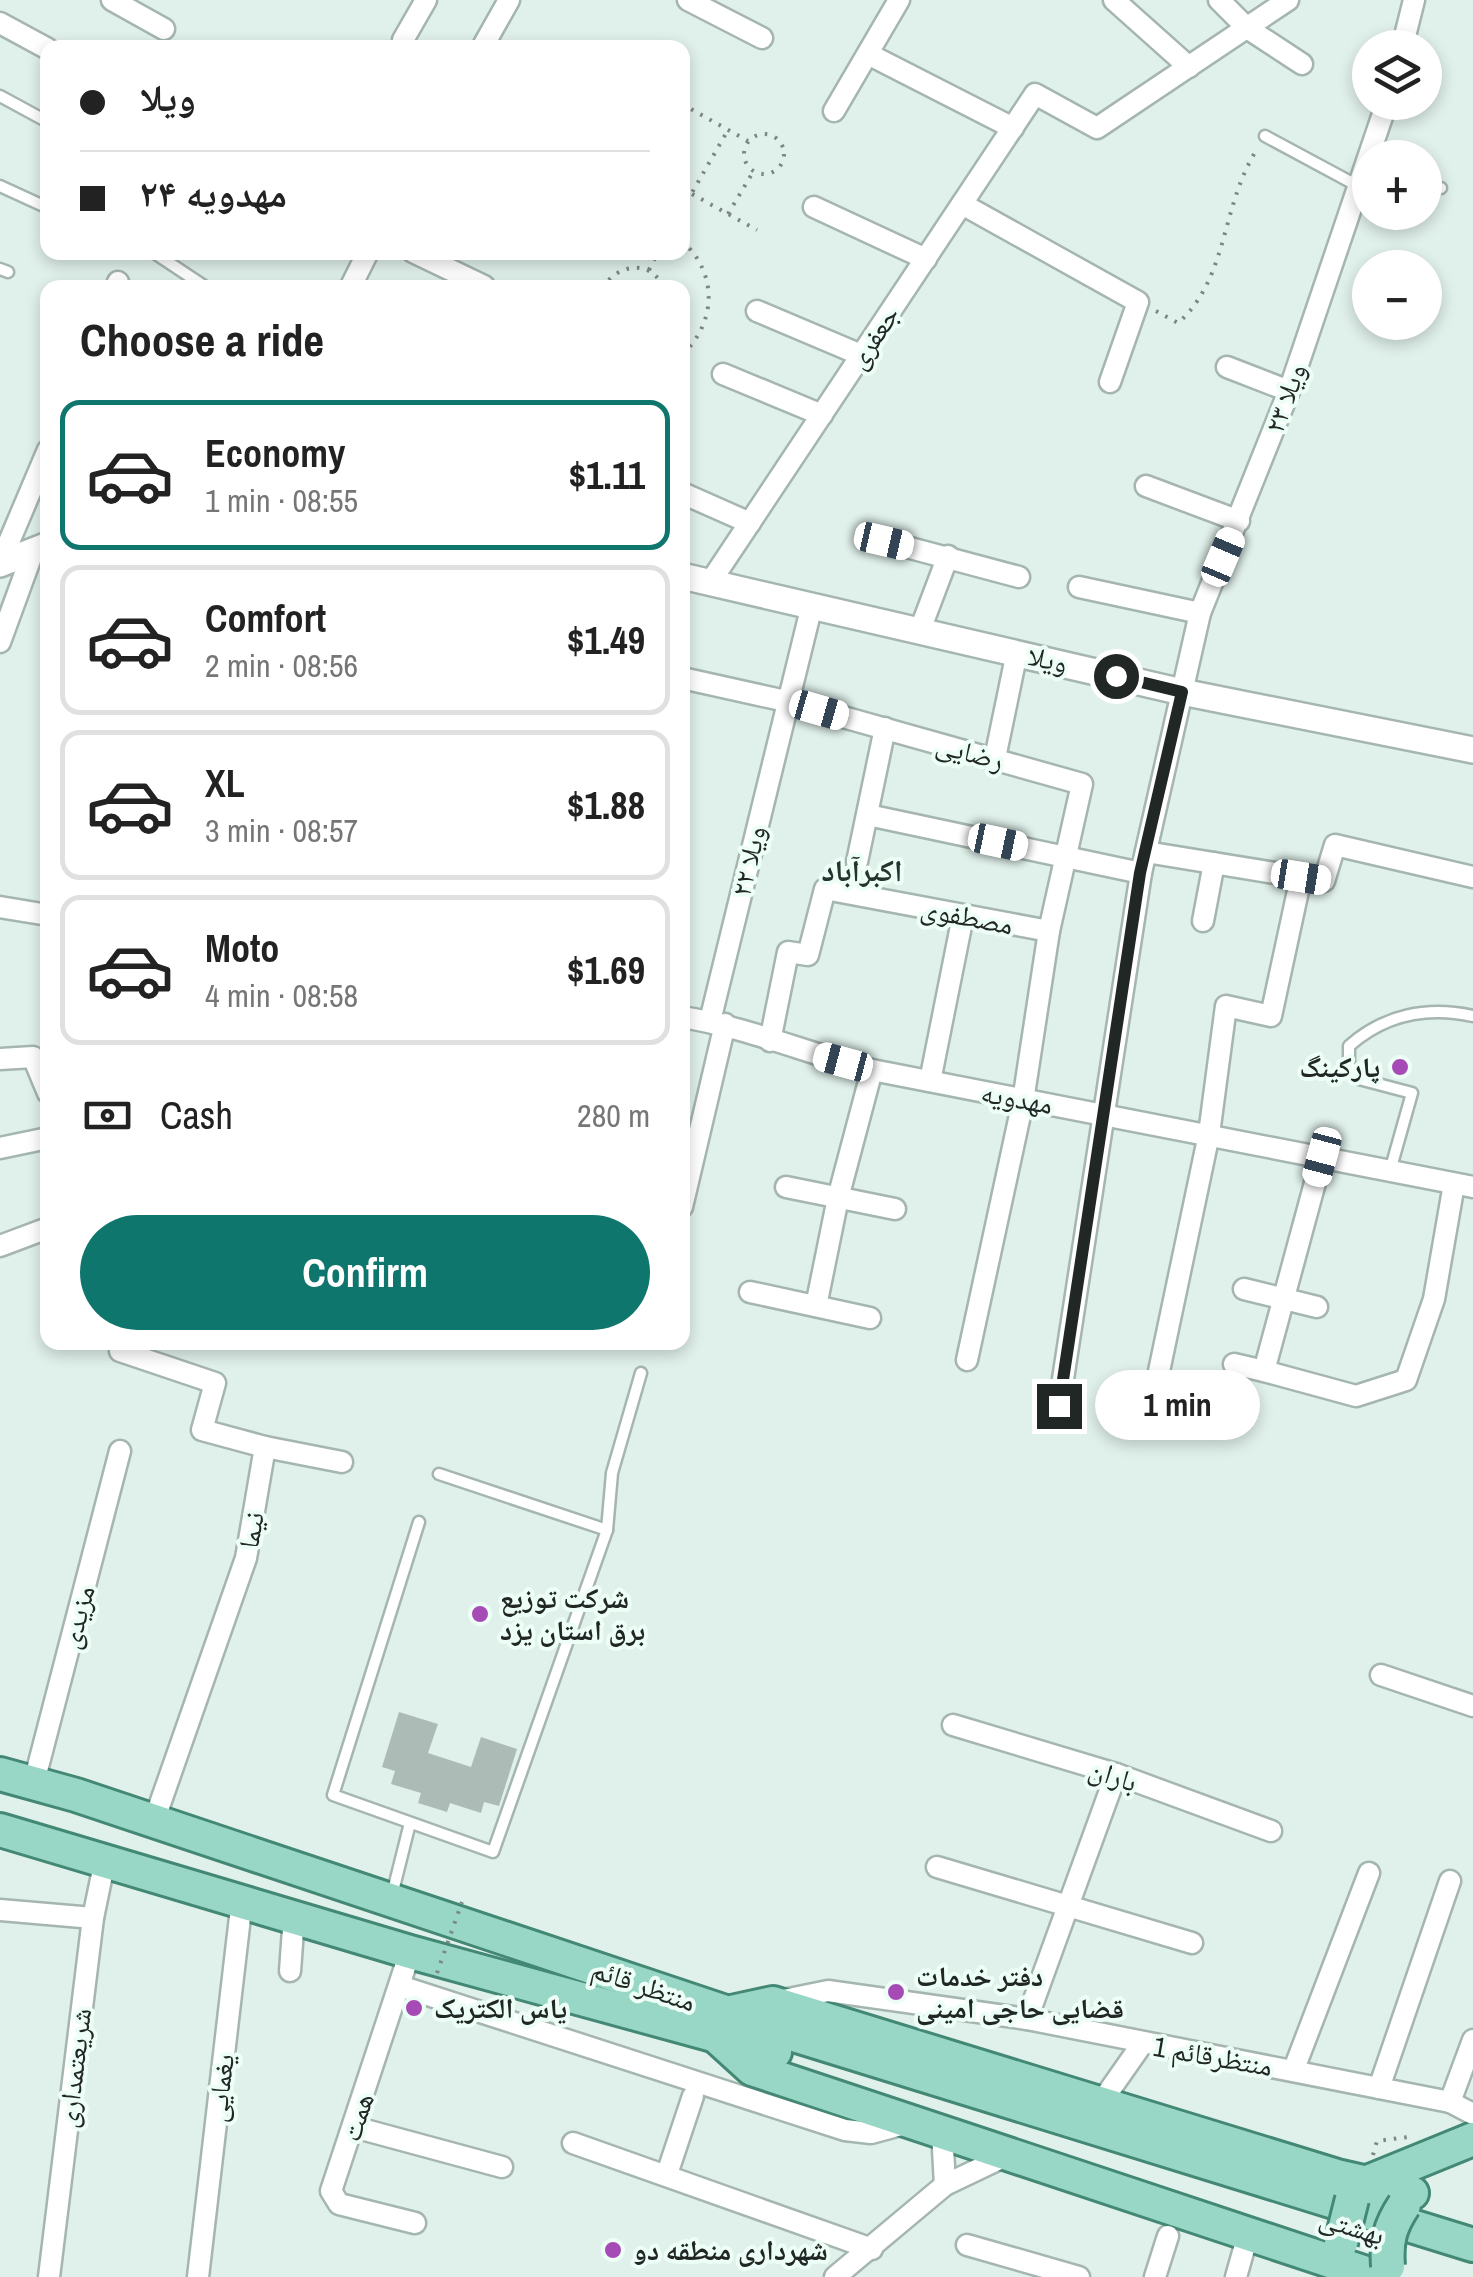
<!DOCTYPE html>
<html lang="en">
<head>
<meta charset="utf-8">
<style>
	body { margin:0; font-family:"Archivo Narrow","Noto Naskh Arabic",sans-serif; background:#f2f2f2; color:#222; height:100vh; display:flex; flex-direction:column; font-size:38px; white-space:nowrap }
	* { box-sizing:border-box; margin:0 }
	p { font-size:32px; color:#767676 }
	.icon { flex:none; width:55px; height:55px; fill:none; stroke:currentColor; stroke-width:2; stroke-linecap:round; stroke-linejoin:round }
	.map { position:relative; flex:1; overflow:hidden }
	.drawer { position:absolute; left:40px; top:280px; width:650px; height:1070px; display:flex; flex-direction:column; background:#fff; border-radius:20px; box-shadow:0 5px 15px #0003 }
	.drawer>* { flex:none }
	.hud { position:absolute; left:40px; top:40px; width:650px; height:220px; border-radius:20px; box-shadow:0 5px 15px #0003; display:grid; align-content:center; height:220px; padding:0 40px; background:#fff }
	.tools { position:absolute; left:1352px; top:30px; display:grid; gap:20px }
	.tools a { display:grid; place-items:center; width:90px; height:90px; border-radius:50%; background:#fff; box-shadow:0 5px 15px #0003; font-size:50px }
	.end { position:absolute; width:45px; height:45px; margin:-22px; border:12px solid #212725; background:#fff; box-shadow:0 0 0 5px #fff }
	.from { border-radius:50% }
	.bubble { position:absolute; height:70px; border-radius:35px; background:#fff; box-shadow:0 5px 15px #0003; font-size:32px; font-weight:700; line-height:70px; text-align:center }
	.car { position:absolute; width:30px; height:60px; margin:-30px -15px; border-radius:12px; box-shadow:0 0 8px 2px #0007; background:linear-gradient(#fff 24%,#345 0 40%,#fff 0 76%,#345 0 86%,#fff 0) }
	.hud b { display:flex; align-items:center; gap:35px; height:95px; font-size:38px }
	.hud b+b { border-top:2px solid #e0e0e0 }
	.hud i { width:25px; height:25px; background:#222 }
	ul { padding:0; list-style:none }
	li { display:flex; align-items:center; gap:30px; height:150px; margin:0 20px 15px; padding:0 20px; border:5px solid #e0e0e0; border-radius:20px }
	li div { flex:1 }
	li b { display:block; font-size:38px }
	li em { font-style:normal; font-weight:700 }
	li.selected { border-color:#0f766e }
	li>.icon { width:90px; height:90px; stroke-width:1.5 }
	h2 { padding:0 40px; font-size:45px; line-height:120px }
	.pay { display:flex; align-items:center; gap:25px; height:110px; padding:0 40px; font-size:38px }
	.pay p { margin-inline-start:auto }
	.primary-button { display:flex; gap:20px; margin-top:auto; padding:20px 40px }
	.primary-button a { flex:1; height:115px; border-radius:60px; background:#0f766e; color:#fff; font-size:40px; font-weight:700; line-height:115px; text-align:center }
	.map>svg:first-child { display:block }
</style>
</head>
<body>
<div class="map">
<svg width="1473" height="2277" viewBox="0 0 1473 2277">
	<rect width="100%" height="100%" fill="#e0f0ea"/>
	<path fill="#acbbb6" d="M399 1712 438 1724 428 1753 471 1767 481 1737 517 1749 499 1806 484 1802 481 1813 450 1803 447 1812 418 1803 421 1793 391 1784 395 1771 382 1767Z"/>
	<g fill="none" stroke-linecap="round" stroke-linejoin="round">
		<defs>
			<g id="service">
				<path d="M0 96 48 122"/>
				<path d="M1265 136 1358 186"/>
				<path d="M1425 184 1441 188"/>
				<path d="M0 186 48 208"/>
				<path d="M153 252 207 288"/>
				<path d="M0 269 8 272"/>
				<path d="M1390 1171 1412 1093 1359 1079 1349 1072V1046C1384 1015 1427 1006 1473 1016"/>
				<path d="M439 1474 607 1530"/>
				<path d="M419 1522 333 1795 493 1852 607 1530 612 1473 641 1373"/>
				<path d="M392 1895 410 1823"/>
			</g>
			<g id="minor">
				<path d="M112 0 164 29"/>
				<path d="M688 0 762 38"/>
				<path d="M1114 0 1189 67"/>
				<path d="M1219 0 1247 28 1302 64"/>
				<path d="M0 23 48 49"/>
				<path d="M403 40 426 0"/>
				<path d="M482 48 509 0"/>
				<path d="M1402 48 1414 0"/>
				<path d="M868 54 1013 128"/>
				<path d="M834 111 899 0"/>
				<path d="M962 204 1138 302 1110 382"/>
				<path d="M814 207 926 259"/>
				<path d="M413 252 484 286"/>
				<path d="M116 288 118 282"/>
				<path d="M350 288 368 252"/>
				<path d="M757 311 861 355"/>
				<path d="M1227 367 1289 391"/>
				<path d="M723 374 822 415"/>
				<path d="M1146 486 1239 521"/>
				<path d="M682 493 750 523"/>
				<path d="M884 541 1019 577"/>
				<path d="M0 563 48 450"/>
				<path d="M711 581 1035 94 1097 128 1288 0"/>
				<path d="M1079 587 1200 613"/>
				<path d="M920 630 948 556"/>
				<path d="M0 642 34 549"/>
				<path d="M682 678 786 701 1082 784 1049 931 1023 1101 967 1360"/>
				<path d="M995 758 1017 652"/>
				<path d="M868 815 1141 873"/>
				<path d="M1146 852 1324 881 1335 845 1473 877"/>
				<path d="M857 862 885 728"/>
				<path d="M0 907 48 915"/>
				<path d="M1203 921 1214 863"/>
				<path d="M682 1017C746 1027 809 1054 872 1070L1473 1187"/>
				<path d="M710 1021 812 605"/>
				<path d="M770 1041 788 952 808 955 825 889 1049 931"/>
				<path d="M0 1059 33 1057 48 1093"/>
				<path d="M930 1081 963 916"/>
				<path d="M0 1148 48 1138"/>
				<path d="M1322 1157 1264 1371 1356 1396 1406 1380 1434 1299 1454 1184"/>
				<path d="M786 1187 895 1209"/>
				<path d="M682 1207 725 1024"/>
				<path d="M0 1246 48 1228"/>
				<path d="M1244 1289 1317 1307"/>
				<path d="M750 1292 870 1318"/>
				<path d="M816 1306 838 1198 872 1070"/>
				<path d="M122 1342 120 1351 215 1383 202 1430 265 1447 246 1558 154 1821"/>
				<path d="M1234 1364 1264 1371"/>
				<path d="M1154 1395 1209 1134 1226 1006 1271 1016 1301 877"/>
				<path d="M1059 1405 1141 873 1200 613 1289 391 1387 102"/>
				<path d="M265 1447 342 1462"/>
				<path d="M1381 1675 1473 1706"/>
				<path d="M953 1725 1116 1774 1271 1831"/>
				<path d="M34 1782 120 1451"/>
				<path d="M937 1867 1192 1943"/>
				<path d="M0 1910 93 1918"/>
				<path d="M410 1952 331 2191 339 2204 415 2223"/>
				<path d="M290 1971 294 1916"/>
				<path d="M400 1986 845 2130 871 2133 908 2123"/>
				<path d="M779 2001 828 1991 1027 2019 1450 2102 1473 2114"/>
				<path d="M1027 2019 1116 1774"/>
				<path d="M1294 2069 1369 1873"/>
				<path d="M1379 2088 1450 1881"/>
				<path d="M1450 2102 1473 2040"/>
				<path d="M1100 2104 1142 2044"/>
				<path d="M354 2127 502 2167"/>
				<path d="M942 2131 945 2185"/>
				<path d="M573 2143 872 2249"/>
				<path d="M667 2174 693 2096"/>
				<path d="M967 2245 1079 2277"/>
				<path d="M49 2277 93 1918 105 1860"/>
				<path d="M198 2277 242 1900"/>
				<path d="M835 2277 945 2185 1010 2154"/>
				<path d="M1155 2277 1168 2236"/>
				<path d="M1236 2277 1249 2231"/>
			</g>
			<g id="tertiary">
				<path d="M0 564 48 545"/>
				<path d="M682 576 1182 692 1473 750"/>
			</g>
			<g id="primary">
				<path d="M0 1774 76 1795 794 2035 1473 2245"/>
				<path d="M0 1830 410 1952 775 2052"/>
				<path d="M727 2013 773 2003 1337 2176 1412 2193"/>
				<path d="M719 2039 752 2069 1378 2277"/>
				<path d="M1365 2183 1473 2139"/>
			</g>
		</defs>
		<use href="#service" stroke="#a5b5af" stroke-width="15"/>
		<use href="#minor" stroke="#a5b5af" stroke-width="25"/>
		<use href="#tertiary" stroke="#a5b5af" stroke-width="30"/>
		<use href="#primary" stroke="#428874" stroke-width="38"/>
		<g stroke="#7c8682" stroke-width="4" stroke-dasharray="2.5 8" stroke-linecap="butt">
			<path d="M682 104 748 141"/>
			<circle cx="764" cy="154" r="20"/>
			<path d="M692 194 757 230"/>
			<path d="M682 210 728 130"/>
			<path d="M728 214 753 172"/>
			<path d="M682 241C718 273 717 322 682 355"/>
			<path d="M649 270 658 252"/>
			<path d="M602 288C618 264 650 258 664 288"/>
			<path d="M1156 311 1178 323C1229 278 1221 203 1258 148"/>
			<path d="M1373 2155 1377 2141 1408 2137"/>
		</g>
		<use href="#service" stroke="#fff" stroke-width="10"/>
		<use href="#minor" stroke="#fff" stroke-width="20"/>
		<use href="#tertiary" stroke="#fff" stroke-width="25"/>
		<use href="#primary" stroke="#98d7c5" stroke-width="32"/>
		<defs>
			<g id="primary-bridge">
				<path d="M1341 2243 1352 2199"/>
				<path d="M1388 2266C1386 2241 1390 2226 1404 2205"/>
			</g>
		</defs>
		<use href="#primary-bridge" stroke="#428874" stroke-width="38" stroke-linecap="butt"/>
		<path stroke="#7c8682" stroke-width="4" stroke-dasharray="2.5 8" stroke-linecap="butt" d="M437 1973 462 1902"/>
		<use href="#primary-bridge" stroke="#98d7c5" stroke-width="32"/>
	</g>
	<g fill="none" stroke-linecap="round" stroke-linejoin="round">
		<path stroke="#212725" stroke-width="12" d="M1059 1406 1140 873 1182 692 1116 676"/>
	</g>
	<g fill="#a64bb6" stroke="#edfef7" stroke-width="4">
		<circle cx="1400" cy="1067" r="10"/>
		<circle cx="480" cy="1614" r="10"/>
		<circle cx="896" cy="1992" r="10"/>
		<circle cx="414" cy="2008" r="10"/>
		<circle cx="613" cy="2250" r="10"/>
	</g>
	<g text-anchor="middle" stroke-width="8" stroke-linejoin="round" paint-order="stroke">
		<g font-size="28" fill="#212725" stroke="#edfef7">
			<text transform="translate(873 337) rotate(-56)" y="10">جعفری</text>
			<text transform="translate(1285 398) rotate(-70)" y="10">ویلا ۲۳</text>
			<text transform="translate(1048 659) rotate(13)" y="10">ویلا</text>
			<text transform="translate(970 752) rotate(15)" y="10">رضایی</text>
			<text transform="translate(748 861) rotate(-77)" y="10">ویلا ۲۲</text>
			<text transform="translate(967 916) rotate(11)" y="10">مصطفوی</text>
			<text transform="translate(1017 1098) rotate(10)" y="10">مهدویه</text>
			<text transform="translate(251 1530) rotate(-80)" y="10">نیما</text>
			<text transform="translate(77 1617) rotate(-75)" y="10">مزیدی</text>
			<text transform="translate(1113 1775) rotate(18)" y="10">باران</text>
			<text transform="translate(644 1985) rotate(19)" y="10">منتظر قائم</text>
			<text transform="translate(1213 2056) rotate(10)" y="10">منتظرقائم 1</text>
			<text transform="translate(74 2068) rotate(-83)" y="10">شریعتمداری</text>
			<text transform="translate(220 2088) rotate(-83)" y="10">یغمایی</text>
			<text transform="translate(357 2117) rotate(-72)" y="10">همت</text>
			<text transform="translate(1352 2226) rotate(17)" y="10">بهشتی</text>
		</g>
		<g font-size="28" font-weight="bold" fill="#212725" stroke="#edfef7" text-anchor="start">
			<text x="1380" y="1077" text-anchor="end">پارکینگ</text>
			<text x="500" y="1608">شرکت توزیع<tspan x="500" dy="32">برق استان یزد</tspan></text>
			<text x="916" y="1986">دفتر خدمات<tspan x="916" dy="32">قضایی حاجی امینی</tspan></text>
			<text x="434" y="2018">یاس الکتریک</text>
			<text x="633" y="2260">شهرداری منطقه دو</text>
		</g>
		<g font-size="30" font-weight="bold" fill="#26332e" stroke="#edfef7">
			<text x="862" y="881">اکبرآباد</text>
		</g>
	</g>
</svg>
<div class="tools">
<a><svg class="icon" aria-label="layers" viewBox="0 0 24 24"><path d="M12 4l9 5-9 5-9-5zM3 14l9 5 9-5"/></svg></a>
<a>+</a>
<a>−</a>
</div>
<i class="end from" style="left:1116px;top:676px"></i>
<i class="end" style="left:1059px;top:1406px"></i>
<div class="bubble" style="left:1095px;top:1370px;width:165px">1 min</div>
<i class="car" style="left:884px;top:541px;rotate:103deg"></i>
<i class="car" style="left:1223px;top:557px;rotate:23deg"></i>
<i class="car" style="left:819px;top:710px;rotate:106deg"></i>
<i class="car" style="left:998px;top:842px;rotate:102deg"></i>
<i class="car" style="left:1301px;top:877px;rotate:99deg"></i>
<i class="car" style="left:843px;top:1062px;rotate:285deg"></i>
<i class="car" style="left:1322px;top:1157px;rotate:195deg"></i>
<div class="hud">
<b><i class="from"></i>ویلا</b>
<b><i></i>مهدویه ۲۴</b>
</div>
<section class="drawer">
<h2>Choose a ride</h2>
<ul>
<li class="selected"><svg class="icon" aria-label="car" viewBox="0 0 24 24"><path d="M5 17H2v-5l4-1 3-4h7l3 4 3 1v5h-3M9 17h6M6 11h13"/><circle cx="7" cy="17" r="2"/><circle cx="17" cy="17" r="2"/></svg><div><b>Economy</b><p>1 min · 08:55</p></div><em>$1.11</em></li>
<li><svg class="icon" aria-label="car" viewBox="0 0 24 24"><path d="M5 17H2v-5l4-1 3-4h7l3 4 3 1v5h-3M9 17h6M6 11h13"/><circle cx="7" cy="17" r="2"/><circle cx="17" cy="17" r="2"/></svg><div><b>Comfort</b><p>2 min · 08:56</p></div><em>$1.49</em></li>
<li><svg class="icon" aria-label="car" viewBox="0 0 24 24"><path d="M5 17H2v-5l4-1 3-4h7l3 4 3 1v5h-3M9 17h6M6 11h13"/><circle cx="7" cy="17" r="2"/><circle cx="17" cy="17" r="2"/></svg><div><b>XL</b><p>3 min · 08:57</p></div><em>$1.88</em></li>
<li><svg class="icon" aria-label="car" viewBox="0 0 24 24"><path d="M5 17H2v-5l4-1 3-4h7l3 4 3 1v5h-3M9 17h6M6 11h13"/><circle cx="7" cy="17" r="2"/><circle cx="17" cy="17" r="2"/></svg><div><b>Moto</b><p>4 min · 08:58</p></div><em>$1.69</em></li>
</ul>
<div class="pay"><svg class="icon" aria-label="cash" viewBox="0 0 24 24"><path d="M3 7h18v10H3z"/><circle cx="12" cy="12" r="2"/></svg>Cash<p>280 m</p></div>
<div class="primary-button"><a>Confirm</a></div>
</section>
</div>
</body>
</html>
